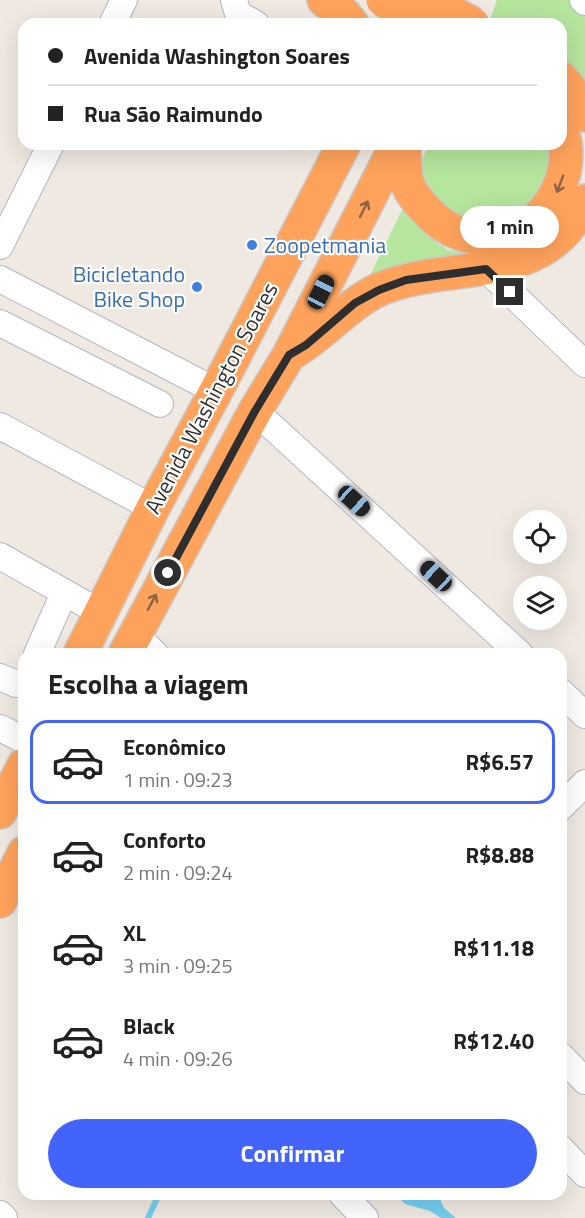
<!DOCTYPE html>
<html lang="pt">
<head>
<meta charset="utf-8">
<style>
	body { margin:0; font-family:"Titillium Web",sans-serif; background:#f2f2f2; color:#222; height:100vh; display:flex; flex-direction:column; font-size:22px; white-space:nowrap }
	* { box-sizing:border-box; margin:0 }
	p { font-size:20px; color:#767676 }
	.icon { flex:none; width:33px; height:33px; fill:none; stroke:currentColor; stroke-width:2; stroke-linecap:round; stroke-linejoin:round }
	.map { position:relative; flex:1; overflow:hidden }
	.side { position:absolute; left:18px; top:648px; width:549px; height:552px; display:flex; flex-direction:column; background:#fff; border-radius:18px; box-shadow:0 6px 24px #0002 }
	.side>* { flex:none }
	.banner { position:absolute; left:18px; top:18px; width:549px; height:132px; border-radius:18px; box-shadow:0 6px 24px #0002; display:grid; align-content:center; height:132px; padding:0 30px; background:#fff }
	.controls { position:absolute; left:513px; top:510px; display:grid; gap:12px }
	.controls a { display:grid; place-items:center; width:54px; height:54px; border-radius:50%; background:#fff; box-shadow:0 6px 24px #0002; font-size:30px }
	.end { position:absolute; width:27px; height:27px; margin:-14px; border:8px solid #2e2e2e; background:#fff; box-shadow:0 0 0 3px #fff }
	.from { border-radius:50% }
	.bubble { position:absolute; height:42px; border-radius:21px; background:#fff; box-shadow:0 6px 24px #0002; font-size:20px; font-weight:700; line-height:42px; text-align:center }
	.car { position:absolute; width:18px; height:36px; margin:-18px -9px; border-radius:8px; box-shadow:0 0 4px 2px #0007; background:linear-gradient(#222 24%,#8ab4d8 0 40%,#222 0 76%,#8ab4d8 0 86%,#222 0) }
	.banner b { display:flex; align-items:center; gap:21px; height:57px; font-size:22px }
	.banner b+b { border-top:2px solid #e0e0e0 }
	.banner i { width:15px; height:15px; background:#222 }
	ul { padding:0; list-style:none }
	li { display:flex; align-items:center; gap:18px; height:84px; margin:0 12px 9px; padding:0 18px; border:3px solid transparent; border-radius:18px }
	li div { flex:1 }
	li b { display:block; font-size:22px }
	li em { font-style:normal; font-weight:700 }
	li.selected { border-color:#4264fb }
	li>.icon { width:54px; height:54px; stroke-width:1.5 }
	h2 { padding:0 30px; font-size:27px; line-height:72px }
	.action { display:flex; gap:12px; margin-top:auto; padding:12px 30px }
	.action a { flex:1; height:69px; border-radius:36px; background:#4264fb; color:#fff; font-size:24px; font-weight:700; line-height:69px; text-align:center }
	.map>svg:first-child { display:block }
</style>
</head>
<body>
<div class="map">
<svg width="585" height="1218" viewBox="0 0 585 1218">
	<rect width="100%" height="100%" fill="#efe9e1"/>
	<g fill="#b6e59e">
		<path d="M497 0H571L585 14V85L561 62V24H498L490 20Z"/>
		<path d="M430 144H552L548 186 520 219 454 223 414 173Z"/>
		<path d="M402 210 427 236 448 250 487 258 363 290Z"/>
	</g>
	<path fill="#75cff0" d="M395 1194H438L444 1208 456 1218H441L430 1211 405 1204Z"/>
	<g fill="none" stroke-linecap="round" stroke-linejoin="round">
		<path stroke="#75cff0" stroke-width="6" d="M148 1218 159 1194"/>
		<defs>
			<g id="minor">
				<path d="M234 0 238 14 256 24"/>
				<path d="M583 0 585 2"/>
				<path d="M112 24 124 0"/>
				<path d="M0 246 51 144"/>
				<path d="M486 269 585 364"/>
				<path d="M0 279 216 391"/>
				<path d="M0 323 160 404"/>
				<path d="M255 411 520 654"/>
				<path d="M0 426 153 508"/>
				<path d="M0 556 101 613"/>
				<path d="M135 634 155 654"/>
				<path d="M37 654 64 593"/>
				<path d="M0 677 16 684 24 681"/>
				<path d="M561 692 585 715"/>
				<path d="M0 728 24 740"/>
				<path d="M561 807 585 783"/>
				<path d="M561 1056 585 1081"/>
				<path d="M561 1149 585 1174"/>
				<path d="M342 1194 365 1218"/>
				<path d="M0 1214 4 1218"/>
			</g>
			<g id="highway">
				<path d="M324 0 345 15 352 24"/>
				<path d="M561 78 577 97 585 115"/>
				<path d="M404 144C404 158 404 172 408 185 412 195 419 203 427 211 466 255 534 243 558 189 568 169 568 148 561 127"/>
				<path d="M295 351C325 333 348 304 380 289 451 259 545 288 585 201"/>
				<path d="M80 654 153 508 216 391 344 144"/>
				<path d="M125 654 255 411 289 355 397 144"/>
				<path d="M0 812 24 765"/>
				<path d="M0 901 24 853"/>
			</g>
		</defs>
		<use href="#minor" stroke="#b4b7c1" stroke-width="28"/>
		<use href="#highway" stroke="#c9c9c9" stroke-width="36"/>
		<use href="#minor" stroke="#fff" stroke-width="26"/>
		<use href="#highway" stroke="#ffa35c" stroke-width="33"/>
		<defs>
			<g id="highway-bridge">
				<path d="M383 0 427 24"/>
				<path d="M429 0 473 24"/>
			</g>
		</defs>
		<use href="#highway-bridge" stroke="#c9c9c9" stroke-width="36" stroke-linecap="butt"/>
		<use href="#highway-bridge" stroke="#ffa35c" stroke-width="33"/>
	</g>
	<defs><path id="oneway-shaft" d="M-6 0H5M1.5-3L5.5 0L1.5 3" fill="none" stroke-width="1.6" stroke-linecap="round" stroke-linejoin="round" transform="scale(1.5)"/></defs>
	<g stroke="#8c6343">
		<use href="#oneway-shaft" transform="translate(560 184) rotate(111)"/>
		<use href="#oneway-shaft" transform="translate(364 209) rotate(-63)"/>
		<use href="#oneway-shaft" transform="translate(152 602) rotate(-62)"/>
	</g>
	<g fill="none" stroke-linecap="round" stroke-linejoin="round">
		<path stroke="#2e2e2e" stroke-width="8" d="M168 573 255 411 289 355 306 345 355 303 379 290 406 280 486 269 510 292"/>
	</g>
	<g fill="#3f7fe0" stroke="#fff" stroke-width="2">
		<circle cx="252" cy="245" r="6"/>
		<circle cx="197" cy="287" r="6"/>
	</g>
	<g text-anchor="middle" stroke-width="4.5" stroke-linejoin="round" paint-order="stroke">
		<g font-size="22" fill="#366cbe" stroke="#fff" text-anchor="start">
			<text x="264" y="253">Zoopetmania</text>
			<text x="185" y="282" text-anchor="end">Bicicletando<tspan x="185" dy="25">Bike Shop</tspan></text>
		</g>
		<g font-size="22" fill="#2e2e2e" stroke="#fff">
			<text transform="translate(211 398) rotate(-62)" y="8">Avenida Washington Soares</text>
		</g>
	</g>
</svg>
<div class="controls">
<a><svg class="icon" aria-label="locate" viewBox="0 0 24 24"><circle cx="12" cy="12" r="6"/><path d="M12 2v4M12 18v4M2 12h4M18 12h4"/></svg></a>
<a><svg class="icon" aria-label="layers" viewBox="0 0 24 24"><path d="M12 4l9 5-9 5-9-5zM3 14l9 5 9-5"/></svg></a>
</div>
<i class="end from" style="left:168px;top:573px"></i>
<i class="end" style="left:510px;top:292px"></i>
<div class="bubble" style="left:460px;top:206px;width:99px">1 min</div>
<i class="car" style="left:321px;top:292px;rotate:27deg"></i>
<i class="car" style="left:354px;top:501px;rotate:132deg"></i>
<i class="car" style="left:436px;top:576px;rotate:313deg"></i>
<div class="banner">
<b><i class="from"></i>Avenida Washington Soares</b>
<b><i></i>Rua São Raimundo</b>
</div>
<section class="side">
<h2>Escolha a viagem</h2>
<ul>
<li class="selected"><svg class="icon" aria-label="car" viewBox="0 0 24 24"><path d="M5 17H2v-5l4-1 3-4h7l3 4 3 1v5h-3M9 17h6M6 11h13"/><circle cx="7" cy="17" r="2"/><circle cx="17" cy="17" r="2"/></svg><div><b>Econômico</b><p>1 min · 09:23</p></div><em>R$6.57</em></li>
<li><svg class="icon" aria-label="car" viewBox="0 0 24 24"><path d="M5 17H2v-5l4-1 3-4h7l3 4 3 1v5h-3M9 17h6M6 11h13"/><circle cx="7" cy="17" r="2"/><circle cx="17" cy="17" r="2"/></svg><div><b>Conforto</b><p>2 min · 09:24</p></div><em>R$8.88</em></li>
<li><svg class="icon" aria-label="car" viewBox="0 0 24 24"><path d="M5 17H2v-5l4-1 3-4h7l3 4 3 1v5h-3M9 17h6M6 11h13"/><circle cx="7" cy="17" r="2"/><circle cx="17" cy="17" r="2"/></svg><div><b>XL</b><p>3 min · 09:25</p></div><em>R$11.18</em></li>
<li><svg class="icon" aria-label="car" viewBox="0 0 24 24"><path d="M5 17H2v-5l4-1 3-4h7l3 4 3 1v5h-3M9 17h6M6 11h13"/><circle cx="7" cy="17" r="2"/><circle cx="17" cy="17" r="2"/></svg><div><b>Black</b><p>4 min · 09:26</p></div><em>R$12.40</em></li>
</ul>
<div class="action"><a>Confirmar</a></div>
</section>
</div>
</body>
</html>
